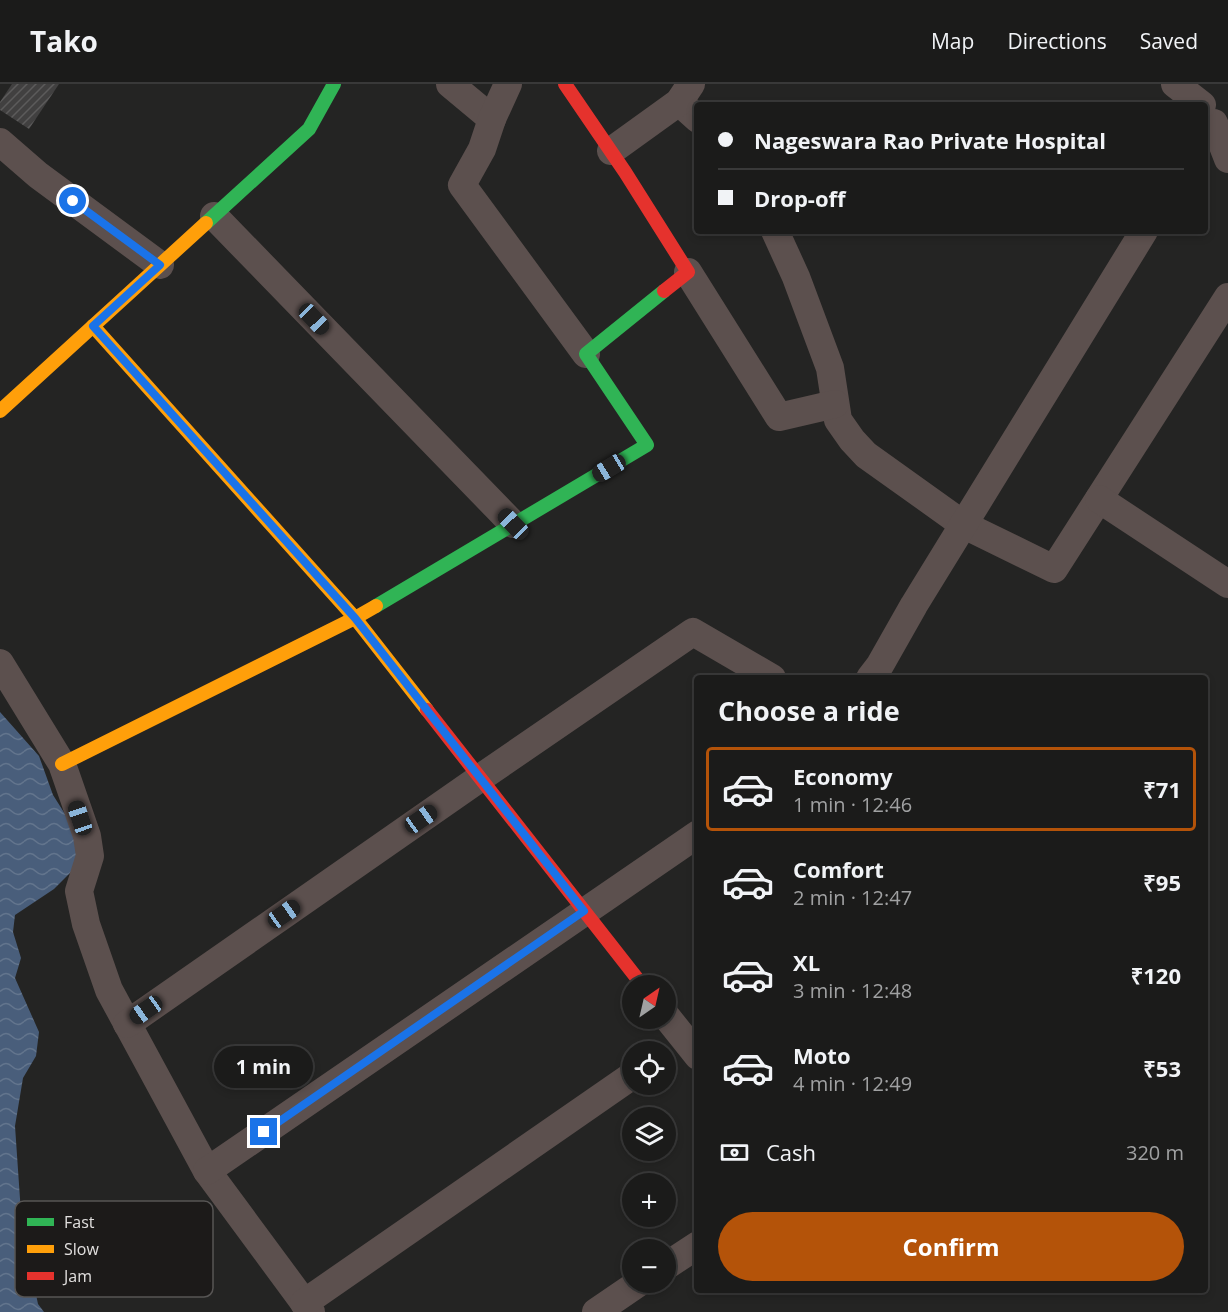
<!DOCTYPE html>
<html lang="en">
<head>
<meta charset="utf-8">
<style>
	body { margin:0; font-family:"Open Sans",sans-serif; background:#282827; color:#f1f3f6; height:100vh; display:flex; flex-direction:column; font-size:22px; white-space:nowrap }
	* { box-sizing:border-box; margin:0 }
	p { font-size:20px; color:#a0a1a2 }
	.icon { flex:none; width:33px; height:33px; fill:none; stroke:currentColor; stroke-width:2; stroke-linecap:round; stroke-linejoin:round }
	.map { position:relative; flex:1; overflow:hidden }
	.sheet { position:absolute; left:694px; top:591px; width:514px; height:618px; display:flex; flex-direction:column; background:#1b1b1a; border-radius:6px; box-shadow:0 3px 9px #0003,0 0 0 2px #393939 }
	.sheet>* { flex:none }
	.top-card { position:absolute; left:694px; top:18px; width:514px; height:132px; border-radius:6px; box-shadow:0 3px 9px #0003,0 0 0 2px #393939; display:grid; align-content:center; height:132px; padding:0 24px; background:#1b1b1a }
	.needle { width:39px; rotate:34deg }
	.controls { position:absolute; left:622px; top:891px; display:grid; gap:12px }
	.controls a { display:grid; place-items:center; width:54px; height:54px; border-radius:50%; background:#1b1b1a; box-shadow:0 3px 9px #0003,0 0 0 2px #393939; font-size:30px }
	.end { position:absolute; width:27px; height:27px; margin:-14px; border:8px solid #1a73e8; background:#fff; box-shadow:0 0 0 3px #fff }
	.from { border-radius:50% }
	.bubble { position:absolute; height:42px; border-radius:21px; background:#1b1b1a; box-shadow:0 3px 9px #0003,0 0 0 2px #393939; font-size:20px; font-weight:700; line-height:42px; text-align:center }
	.car { position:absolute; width:18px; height:36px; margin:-18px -9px; border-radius:8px; box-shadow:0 0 4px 2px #0007; background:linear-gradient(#222 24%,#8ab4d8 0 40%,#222 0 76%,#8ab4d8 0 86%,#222 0) }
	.top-card b { display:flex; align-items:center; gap:21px; height:57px; font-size:22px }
	.top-card b+b { border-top:2px solid #393939 }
	.top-card i { width:15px; height:15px; background:#f1f3f6 }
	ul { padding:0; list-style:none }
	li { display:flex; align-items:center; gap:18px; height:84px; margin:0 12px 9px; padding:0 12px; border:3px solid transparent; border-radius:6px }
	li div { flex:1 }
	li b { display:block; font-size:22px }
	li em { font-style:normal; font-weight:700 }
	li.on { border-color:#b45309 }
	li>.icon { width:54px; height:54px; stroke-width:1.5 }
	h2 { padding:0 24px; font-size:27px; line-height:72px }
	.pay { display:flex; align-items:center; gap:15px; height:66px; padding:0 24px; font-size:22px }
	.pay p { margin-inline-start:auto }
	.primary-button { display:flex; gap:12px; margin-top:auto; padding:12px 24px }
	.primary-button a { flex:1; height:69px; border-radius:36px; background:#b45309; color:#fff; font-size:24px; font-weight:700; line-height:69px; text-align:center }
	header { display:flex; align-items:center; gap:36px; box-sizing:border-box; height:84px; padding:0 30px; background:#1b1b1a; border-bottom:2px solid #393939 }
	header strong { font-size:28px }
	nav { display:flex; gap:33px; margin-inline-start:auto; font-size:21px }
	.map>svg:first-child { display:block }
</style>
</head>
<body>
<header>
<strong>Tako</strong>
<nav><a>Map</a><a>Directions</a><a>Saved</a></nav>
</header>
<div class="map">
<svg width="1228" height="1228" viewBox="0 0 1228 1228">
	<defs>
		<pattern id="water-waves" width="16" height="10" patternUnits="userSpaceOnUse" patternTransform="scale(1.5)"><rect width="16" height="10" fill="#495e7b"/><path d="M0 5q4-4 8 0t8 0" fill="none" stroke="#63758d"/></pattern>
		<pattern id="building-hatch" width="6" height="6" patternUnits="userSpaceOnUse" patternTransform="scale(1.5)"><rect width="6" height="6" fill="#414040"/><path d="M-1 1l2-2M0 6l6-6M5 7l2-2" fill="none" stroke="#5c5b5b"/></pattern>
	</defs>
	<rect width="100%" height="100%" fill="#242423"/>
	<path fill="url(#water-waves)" d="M0 628 39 672 53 711 72 741 80 779 54 805 15 831 13 848 21 874 15 894 39 948 36 972 23 994 15 1042 22 1144 38 1220 44 1228H0Z"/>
	<path fill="url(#building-hatch)" d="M12 0H59L29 45 0 26V18Z"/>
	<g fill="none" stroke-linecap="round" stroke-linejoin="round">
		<g stroke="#5c504e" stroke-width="28">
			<path d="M450 0 492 35"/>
			<path d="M508 0 492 35 482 65 462 101 586 270"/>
			<path d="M1175 0 1202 21"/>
			<path d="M679 18 698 35"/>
			<path d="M1214 39 1228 75"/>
			<path d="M0 58 38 91 160 181"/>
			<path d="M611 67 679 18 691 0"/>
			<path d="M214 132 513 440"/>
			<path d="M775 147 796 193 830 284 838 336 852 356 866 371 964 441 1054 485 1228 213"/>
			<path d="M688 188 779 333 835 320"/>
			<path d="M1099 415 1228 500"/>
			<path d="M0 579 62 680 87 752 90 772 79 807 86 840 109 906 207 1087 311 1228"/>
			<path d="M870 594 880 581 914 521 1144 147"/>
			<path d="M666 932 698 972"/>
			<path d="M127 940 480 694 693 548 772 594"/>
			<path d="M207 1087 698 750"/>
			<path d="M666 1182 698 1161"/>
			<path d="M304 1219 633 991"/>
			<path d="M596 1228 640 1198"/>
		</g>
		<g stroke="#30b455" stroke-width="14">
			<path d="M206 139 309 45 334 0"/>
			<path d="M376 522 647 361 586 270 664 207"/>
		</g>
		<g stroke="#ff9f0a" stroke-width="14">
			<path d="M93 242 355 534 427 626"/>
			<path d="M0 327 206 139"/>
			<path d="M62 680 355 534 376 522"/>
		</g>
		<g stroke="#e5322d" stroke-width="14">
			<path d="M565 0 625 88 688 188 664 207"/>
			<path d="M427 626 643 902"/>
		</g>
	</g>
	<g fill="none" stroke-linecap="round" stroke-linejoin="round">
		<path stroke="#1a73e8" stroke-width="8" d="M73 117 160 181 93 242 355 534 584 827 264 1048"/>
	</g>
	<rect x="15" y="1117" width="198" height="96" rx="9" fill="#1c1a19" stroke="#575554" stroke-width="1.5"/>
	<rect x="27" y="1134" width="27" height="8" fill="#30b455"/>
	<rect x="27" y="1161" width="27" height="8" fill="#ff9f0a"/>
	<rect x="27" y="1188" width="27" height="8" fill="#e5322d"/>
	<g font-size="16" fill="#e1dfde">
		<text x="64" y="1144">Fast</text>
		<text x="64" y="1171">Slow</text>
		<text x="64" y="1198">Jam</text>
	</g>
</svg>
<div class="controls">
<a><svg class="needle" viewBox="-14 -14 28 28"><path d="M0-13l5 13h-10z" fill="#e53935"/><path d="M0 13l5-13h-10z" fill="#a0a1a2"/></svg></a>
<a><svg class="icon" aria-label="locate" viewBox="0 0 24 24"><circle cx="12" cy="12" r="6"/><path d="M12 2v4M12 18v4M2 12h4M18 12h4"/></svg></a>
<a><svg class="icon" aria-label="layers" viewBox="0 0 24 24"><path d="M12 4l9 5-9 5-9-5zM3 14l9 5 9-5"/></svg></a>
<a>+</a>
<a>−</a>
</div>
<i class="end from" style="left:73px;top:117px"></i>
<i class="end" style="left:264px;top:1048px"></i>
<div class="bubble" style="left:214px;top:962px;width:99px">1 min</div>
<i class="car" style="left:314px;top:235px;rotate:136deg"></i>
<i class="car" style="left:609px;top:384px;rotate:239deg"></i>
<i class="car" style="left:513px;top:440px;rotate:316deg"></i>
<i class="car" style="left:80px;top:734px;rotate:341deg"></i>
<i class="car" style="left:421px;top:735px;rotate:55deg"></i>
<i class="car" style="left:284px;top:830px;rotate:55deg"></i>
<i class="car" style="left:146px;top:926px;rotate:235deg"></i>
<div class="top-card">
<b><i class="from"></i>Nageswara Rao Private Hospital</b>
<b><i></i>Drop-off</b>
</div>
<section class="sheet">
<h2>Choose a ride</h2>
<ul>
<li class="on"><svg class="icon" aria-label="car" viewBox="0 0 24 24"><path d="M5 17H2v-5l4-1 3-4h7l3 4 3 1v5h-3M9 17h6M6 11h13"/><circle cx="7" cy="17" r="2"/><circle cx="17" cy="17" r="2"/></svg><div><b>Economy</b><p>1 min · 12:46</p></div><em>₹71</em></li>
<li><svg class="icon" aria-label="car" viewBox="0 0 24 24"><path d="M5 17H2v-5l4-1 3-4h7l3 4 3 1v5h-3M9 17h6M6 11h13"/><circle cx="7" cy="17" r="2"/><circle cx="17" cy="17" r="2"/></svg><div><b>Comfort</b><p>2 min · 12:47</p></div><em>₹95</em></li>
<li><svg class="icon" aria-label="car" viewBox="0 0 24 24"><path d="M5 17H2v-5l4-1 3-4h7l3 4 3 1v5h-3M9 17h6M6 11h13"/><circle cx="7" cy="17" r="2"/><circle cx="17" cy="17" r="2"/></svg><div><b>XL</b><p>3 min · 12:48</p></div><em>₹120</em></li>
<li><svg class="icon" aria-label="car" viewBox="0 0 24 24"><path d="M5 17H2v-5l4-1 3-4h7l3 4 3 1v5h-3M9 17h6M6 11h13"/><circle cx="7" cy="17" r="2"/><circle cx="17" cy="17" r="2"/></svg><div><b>Moto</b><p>4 min · 12:49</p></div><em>₹53</em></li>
</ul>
<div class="pay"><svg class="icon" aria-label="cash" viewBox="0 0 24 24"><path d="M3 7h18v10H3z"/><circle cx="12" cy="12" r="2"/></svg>Cash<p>320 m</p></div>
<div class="primary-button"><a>Confirm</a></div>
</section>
</div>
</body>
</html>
